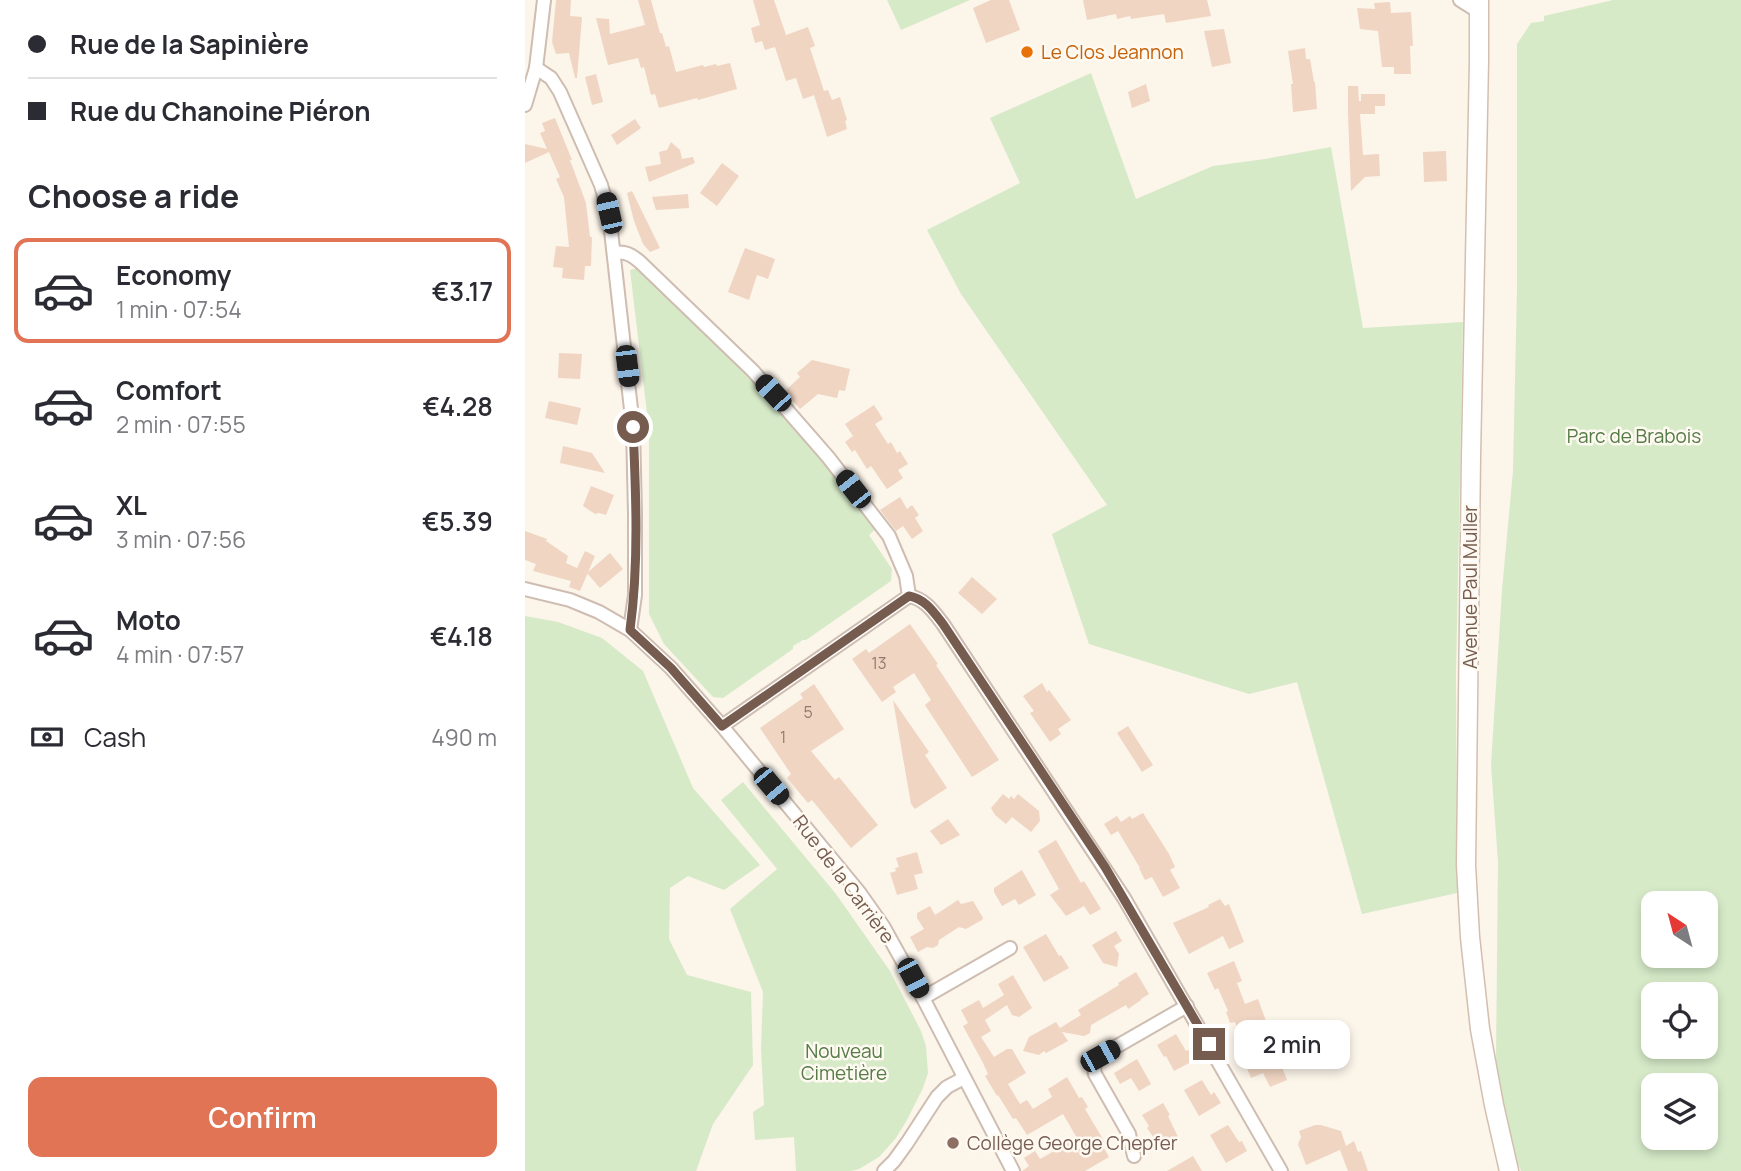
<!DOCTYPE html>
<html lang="en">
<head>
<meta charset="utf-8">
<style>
	body { margin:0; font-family:Manrope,sans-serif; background:#f2f2f3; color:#2b2b33; height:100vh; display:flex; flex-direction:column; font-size:26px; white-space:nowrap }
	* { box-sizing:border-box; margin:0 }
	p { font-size:23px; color:#7c7c81 }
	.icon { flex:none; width:38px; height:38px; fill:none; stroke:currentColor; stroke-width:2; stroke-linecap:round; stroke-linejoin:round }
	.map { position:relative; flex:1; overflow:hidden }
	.drawer { display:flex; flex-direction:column; background:#fff; width:525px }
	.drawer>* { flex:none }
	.banner { display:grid; align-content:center; height:154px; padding:0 28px; background:#fff }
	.needle { width:46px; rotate:324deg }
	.buttons { position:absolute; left:1116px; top:891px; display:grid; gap:14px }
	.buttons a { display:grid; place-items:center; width:77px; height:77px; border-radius:14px; background:#fff; box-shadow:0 4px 10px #0003; font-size:35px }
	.end { position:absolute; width:32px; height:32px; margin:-16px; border:9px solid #765c4e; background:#fff; box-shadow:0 0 0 4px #fff }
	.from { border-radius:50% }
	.bubble { position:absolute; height:49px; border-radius:14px; background:#fff; box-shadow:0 4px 10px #0003; font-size:23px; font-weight:600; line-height:49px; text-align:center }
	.car { position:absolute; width:21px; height:42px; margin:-21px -10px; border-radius:9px; box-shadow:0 0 5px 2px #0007; background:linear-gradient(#222 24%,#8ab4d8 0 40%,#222 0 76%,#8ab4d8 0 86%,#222 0) }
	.banner b { display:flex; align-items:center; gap:24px; height:66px; font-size:26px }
	.banner b+b { border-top:2px solid #e1e1e2 }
	.banner i { width:18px; height:18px; background:#2b2b33 }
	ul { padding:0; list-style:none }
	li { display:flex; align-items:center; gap:21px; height:105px; margin:0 14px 10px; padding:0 14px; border:4px solid transparent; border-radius:14px }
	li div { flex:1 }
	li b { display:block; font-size:26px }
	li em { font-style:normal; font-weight:600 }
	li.active { border-color:#e07455 }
	li>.icon { width:63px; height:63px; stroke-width:1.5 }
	h2 { padding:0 28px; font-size:32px; line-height:84px }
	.pay { display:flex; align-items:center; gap:18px; height:77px; padding:0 28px; font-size:26px }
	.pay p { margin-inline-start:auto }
	.button { display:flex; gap:14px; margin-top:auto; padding:14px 28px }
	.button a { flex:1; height:80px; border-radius:14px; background:#e07455; color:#fff; font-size:28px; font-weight:600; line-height:80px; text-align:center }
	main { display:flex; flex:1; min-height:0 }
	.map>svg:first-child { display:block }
</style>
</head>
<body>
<main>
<section class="drawer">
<div class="banner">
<b><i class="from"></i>Rue de la Sapinière</b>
<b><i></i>Rue du Chanoine Piéron</b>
</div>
<h2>Choose a ride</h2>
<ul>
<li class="active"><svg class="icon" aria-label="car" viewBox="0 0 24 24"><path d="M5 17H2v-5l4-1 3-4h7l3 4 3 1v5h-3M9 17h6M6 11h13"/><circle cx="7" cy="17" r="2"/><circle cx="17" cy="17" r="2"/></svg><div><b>Economy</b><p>1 min · 07:54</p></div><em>€3.17</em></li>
<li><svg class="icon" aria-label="car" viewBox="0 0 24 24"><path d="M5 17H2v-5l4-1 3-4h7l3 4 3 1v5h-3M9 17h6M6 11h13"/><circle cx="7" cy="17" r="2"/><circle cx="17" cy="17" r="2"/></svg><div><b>Comfort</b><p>2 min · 07:55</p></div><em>€4.28</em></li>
<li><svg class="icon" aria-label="car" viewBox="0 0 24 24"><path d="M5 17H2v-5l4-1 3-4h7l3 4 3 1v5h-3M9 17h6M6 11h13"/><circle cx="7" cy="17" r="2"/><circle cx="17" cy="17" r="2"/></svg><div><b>XL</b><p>3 min · 07:56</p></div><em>€5.39</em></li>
<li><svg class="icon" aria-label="car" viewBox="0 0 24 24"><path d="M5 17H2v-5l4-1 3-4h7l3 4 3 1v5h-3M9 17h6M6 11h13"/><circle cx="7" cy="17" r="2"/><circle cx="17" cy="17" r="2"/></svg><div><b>Moto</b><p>4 min · 07:57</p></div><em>€4.18</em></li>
</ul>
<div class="pay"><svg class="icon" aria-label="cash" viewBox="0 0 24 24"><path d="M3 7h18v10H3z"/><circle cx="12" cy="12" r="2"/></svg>Cash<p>490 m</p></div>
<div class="button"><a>Confirm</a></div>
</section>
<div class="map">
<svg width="1216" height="1171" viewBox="0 0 1216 1171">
	<rect width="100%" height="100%" fill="#fcf5ea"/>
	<g fill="#d6eac8" fill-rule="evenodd">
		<path d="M362 0H445L376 30Z"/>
		<path d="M1088 0H1216V1171H996L985 1144 971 1061 973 862 966 765 977 590 988 471 992 289V44L1006 23 1019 21V16ZM1129 903H1181V956H1129ZM1129 994H1181V1046H1129ZM1129 1085H1181V1138H1129Z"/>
		<path d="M566 73 611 199 688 166 740 159 806 147 838 328 938 322 931 675 932 893 837 914 772 682 724 694 564 644 527 534 582 505 436 294 402 230 495 183 465 118Z"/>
		<path d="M114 268 232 383 354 526 344 535 367 569 366 581 281 640H278L268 646V649L198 698 188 697 139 644 124 614V430L105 270Z"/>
		<path d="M0 616 33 622 77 638 118 671 168 788 235 865 199 890 163 876 145 888 144 939 162 975 226 992 228 1065 188 1124 171 1171H0Z"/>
		<path d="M218 782 311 894 365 971 396 1031 401 1046 403 1073 398 1088 382 1120 371 1138 354 1157 334 1169 326 1171H271L269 1137 230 1140 228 1112 239 1105 236 1049 238 992 205 909 252 869 196 800Z"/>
	</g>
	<g fill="#f0d5c3">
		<path d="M31 0H46L45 16 57 17 52 78H50L44 53 31 54 27 42Z"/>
		<path d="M113 0H126L135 33H137L141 47 144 46 151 72 178 65 179 67 191 64 192 66 205 63 212 89 173 100 172 98 134 108 130 94 126 95 119 67 116 68 113 58 83 65 71 18 84 19 85 34 120 25Z"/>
		<path d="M228 0H249L261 35 283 27 290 46 285 48 299 91 303 90 307 100 315 97 322 120 320 121 322 129 302 137 289 95 298 92 278 99 271 78 261 81 250 47 240 50 237 41 230 43 226 28 235 25Z"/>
		<path d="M466 0H484L495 30 461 43 448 8Z"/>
		<path d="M558 0H682L686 16 641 23 639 14 606 19 605 16 592 19 591 14 562 20Z"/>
		<path d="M865 2 866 13 886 12 888 46H885L886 74H869V67H857L853 31 835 29 832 8 850 9 849 3Z"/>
		<path d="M699 29 706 63 687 67 679 31Z"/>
		<path d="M780 48 781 59H785L789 82H790L792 109 768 112 766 84H768L763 51Z"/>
		<path d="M71 74 78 102 67 105 60 77Z"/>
		<path d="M621 84 625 101 607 108 603 92Z"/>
		<path d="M823 86H833L834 101H836V94H860V106H850V114H835L838 155 854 154 855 176 840 177 826 191 823 114Z"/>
		<path d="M30 118 47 160H45L61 203 65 237H67L66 266H60L59 280 37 278 38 268 28 267 31 246 44 247 39 197 31 179 35 177 24 152 0 163V144L22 149 15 133 20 131 17 123Z"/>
		<path d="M110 119 116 128 92 145 86 135Z"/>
		<path d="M146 142 155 150 157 159 168 157 170 163 124 182 120 167 136 164 134 152 142 150Z"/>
		<path d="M921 151 922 181 899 182 898 152Z"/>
		<path d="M197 163 214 176 192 206 175 193Z"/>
		<path d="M107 191 135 248 125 252 118 244 109 221 102 193Z"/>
		<path d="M163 194 164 208 131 210 127 197Z"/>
		<path d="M220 248 250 259 243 279 232 275 224 300 203 292Z"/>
		<path d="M34 353 57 354 55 379 33 378Z"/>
		<path d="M287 360 325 369 320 391 314 390 312 398 293 394 275 409 260 391 275 377 272 373Z"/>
		<path d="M24 401 56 408 52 425 20 418Z"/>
		<path d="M349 405 358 419 350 424 363 444 366 442 372 453 375 451 383 464 373 470 378 478 362 489 346 466 342 469 330 450 327 452 320 442 328 436 320 424Z"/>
		<path d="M38 446 67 453 80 473 35 463Z"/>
		<path d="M66 486 89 495 81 515 74 513 70 514 58 506Z"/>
		<path d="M375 497 382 509 387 505 394 515 390 518 398 531 387 539 378 526 371 531 355 510Z"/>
		<path d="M0 531 22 539 21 541 43 556 41 563 52 568 60 551 70 556 55 591 44 587 46 581 8 571 11 564 0 560Z"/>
		<path d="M85 553 98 569 75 588 62 573Z"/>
		<path d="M447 577 472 599 457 614 433 593Z"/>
		<path d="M385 624 413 664 411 665 474 760 447 777 400 705 406 700 389 673 368 687 371 692 357 702 327 659 341 649 344 653Z"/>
		<path d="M517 683 522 692 524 690 546 720 533 729 536 734 525 742 505 713 509 711 498 696Z"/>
		<path d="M289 684 319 729 286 751 310 780 314 777 353 825 326 848 287 800 283 803 262 778 266 774 235 728 278 698 275 694Z"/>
		<path d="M368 700 404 752 400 755 422 788 390 809 386 804Z"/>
		<path d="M603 726 628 765 617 772 592 733Z"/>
		<path d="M478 794 484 799 486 796 489 799 493 794 514 811 515 821 506 832 487 817 481 824 470 815 466 808Z"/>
		<path d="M618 813 644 854 650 867 645 870 655 888 638 897 627 877 620 880 614 868H615L593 831 586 835 579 824 592 816 596 822 605 816 607 819Z"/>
		<path d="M423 819 435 835 416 845 405 831Z"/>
		<path d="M531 840 556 883 559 881 576 909 565 915 559 906 541 916 525 895 534 889 513 851Z"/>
		<path d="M392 852 398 873 389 875 393 889 372 895 365 873 371 871 370 868 374 867 371 858Z"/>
		<path d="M497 870 511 895 494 905 490 899 477 906 469 892V888Z"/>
		<path d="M695 899 700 906 704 904 719 942 704 949 698 936 664 954 648 923 684 907 683 905Z"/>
		<path d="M433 900 436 904 448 901 458 918 457 920 441 929 434 927 414 940 413 945 408 948 402 947 393 952 385 937 399 929 392 918V913L405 906 410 915Z"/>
		<path d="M591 931 597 941 589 946 594 954 592 967 578 963 567 945Z"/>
		<path d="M521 934 534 956 536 955 544 968 519 982 498 947Z"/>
		<path d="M709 961 717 981 712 983 720 1004 733 999 741 1021 733 1025 743 1051 748 1049 750 1055 752 1054 762 1080 745 1087 738 1073 726 1078 721 1066 724 1065 721 1057 727 1055 718 1031 714 1032 710 1022 705 1023 701 1012 703 1011 693 988 690 990 682 973Z"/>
		<path d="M611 972 624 994 616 999V1000L603 1009 601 1005 566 1025 565 1033 559 1036 537 1032 543 1041 521 1053 519 1051 514 1055 498 1051 504 1037 531 1022 535 1028 556 1015 553 1010 594 985 593 983Z"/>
		<path d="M488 975 507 1008 494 1017 487 1015 482 1005 460 1020 466 1031 456 1037 469 1057 482 1049H487L501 1073 483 1084 495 1104 502 1100 508 1109 527 1097 523 1089 542 1077 554 1098 557 1097 563 1107 560 1109 579 1141 576 1143 584 1157 560 1171H497L504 1166 499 1158 510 1151 515 1159 552 1138 538 1114 502 1135 491 1118 488 1119 473 1095 472 1096 460 1076 463 1074 458 1063 438 1026 443 1023 436 1010 454 1000 458 1008 479 995 473 984Z"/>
		<path d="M651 1034 661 1051 664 1050 670 1060 649 1071 641 1056 639 1057 632 1045Z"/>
		<path d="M612 1059 626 1084 614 1091 606 1078 595 1084 589 1073Z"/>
		<path d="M677 1080 686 1095 689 1092 696 1103 674 1116 659 1090Z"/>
		<path d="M638 1103 645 1115 643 1116 653 1137 636 1148 622 1128 624 1126 617 1115Z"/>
		<path d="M703 1125 714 1142 717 1141 722 1151 701 1163 685 1135Z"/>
		<path d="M790 1125H796L816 1131 821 1146 829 1141 833 1152 836 1151 843 1171H823L815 1150 817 1149 781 1165 773 1144 776 1137 774 1131Z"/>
		<path d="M668 1156 677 1171H642Z"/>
	</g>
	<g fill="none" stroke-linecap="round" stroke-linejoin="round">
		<defs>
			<g id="street">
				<path d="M935 0 954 12"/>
				<path d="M11 68 26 78 35 92 76 185 84 213 108 427 110 514V595L105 630"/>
				<path d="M0 105 11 68 19 0"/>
				<path d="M89 253C100 251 107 255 115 262L228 371 303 457 364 536 381 576 384 596"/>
				<path d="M0 589 45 600 74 612 105 630 146 668 197 726 334 892 358 926 398 998 488 1171"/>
				<path d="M384 596C400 599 408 611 418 624L599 898 756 1171"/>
				<path d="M197 726 384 596"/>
				<path d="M398 998 485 948"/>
				<path d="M609 1156 604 1134 570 1074C568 1067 570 1062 575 1056L662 1006"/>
				<path d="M359 1171 369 1161 382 1143 412 1097 422 1087 439 1078"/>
			</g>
			<path id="secondary" d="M954 0V61L946 457 941 865 945 937 955 1029 969 1105 984 1171"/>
		</defs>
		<use href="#street" stroke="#cebdb0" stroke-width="16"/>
		<use href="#secondary" stroke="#d3bfb0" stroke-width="21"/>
		<use href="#street" stroke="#fff" stroke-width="12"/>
		<use href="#secondary" stroke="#fff" stroke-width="18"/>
	</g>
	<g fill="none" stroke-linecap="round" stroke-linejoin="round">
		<path stroke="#765c4e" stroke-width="9" d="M108 427C111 494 114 563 105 630L146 668 197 726 384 596C400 599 408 611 418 624L580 867 684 1044"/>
	</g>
	<circle fill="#e8710a" stroke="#fef9f1" stroke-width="2.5" cx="502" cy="52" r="7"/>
	<circle fill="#8d6e63" stroke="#fef9f1" stroke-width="2.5" cx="428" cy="1143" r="7"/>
	<g text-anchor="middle" stroke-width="5" stroke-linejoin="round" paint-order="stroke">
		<g font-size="16" fill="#947a6b">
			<text x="354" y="669">13</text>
			<text x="283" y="718">5</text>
			<text x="258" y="743">1</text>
		</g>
		<g font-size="19" fill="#c56008" stroke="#fef9f1" text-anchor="start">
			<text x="516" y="59">Le Clos Jeannon</text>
		</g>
		<g font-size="19" fill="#557b46" stroke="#fef9f1">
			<text x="1109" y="443">Parc de Brabois</text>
			<text x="319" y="1058">Nouveau<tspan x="319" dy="22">Cimetière</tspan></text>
		</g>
		<g font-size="19" fill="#765c4e" stroke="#fef9f1">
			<text transform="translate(945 587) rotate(-90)" y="7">Avenue Paul Muller</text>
			<text transform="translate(319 879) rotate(53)" y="7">Rue de la Carrière</text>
		</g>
		<g font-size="19" fill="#785e54" stroke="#fef9f1" text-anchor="start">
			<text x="442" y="1150">Collège George Chepfer</text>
		</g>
	</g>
</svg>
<div class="buttons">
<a><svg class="needle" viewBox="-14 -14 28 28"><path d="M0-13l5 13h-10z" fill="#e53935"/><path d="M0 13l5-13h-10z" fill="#7c7c81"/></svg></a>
<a><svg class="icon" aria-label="locate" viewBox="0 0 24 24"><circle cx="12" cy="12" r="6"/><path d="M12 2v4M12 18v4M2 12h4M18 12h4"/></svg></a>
<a><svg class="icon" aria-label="layers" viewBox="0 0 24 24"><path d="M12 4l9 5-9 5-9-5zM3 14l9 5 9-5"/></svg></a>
</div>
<i class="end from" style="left:108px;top:427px"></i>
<i class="end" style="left:684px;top:1044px"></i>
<div class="bubble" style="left:709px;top:1020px;width:116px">2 min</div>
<i class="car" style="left:84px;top:213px;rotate:347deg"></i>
<i class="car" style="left:102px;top:366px;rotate:173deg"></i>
<i class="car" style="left:248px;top:393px;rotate:317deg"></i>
<i class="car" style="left:328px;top:489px;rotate:322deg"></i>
<i class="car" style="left:246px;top:786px;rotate:140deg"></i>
<i class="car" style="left:388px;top:978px;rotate:152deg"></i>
<i class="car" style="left:575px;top:1056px;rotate:61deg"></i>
</div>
</main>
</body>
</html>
